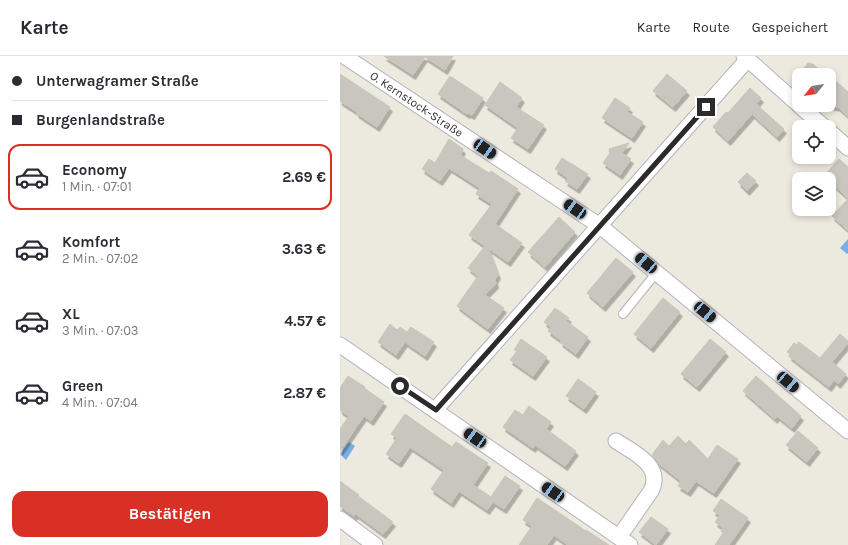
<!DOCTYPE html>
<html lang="de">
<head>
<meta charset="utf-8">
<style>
	body { margin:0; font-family:Karla,sans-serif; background:#f2f2f3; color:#2b2b33; height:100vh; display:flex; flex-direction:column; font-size:15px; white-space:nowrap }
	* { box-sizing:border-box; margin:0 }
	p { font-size:13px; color:#7c7c81 }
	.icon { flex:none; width:22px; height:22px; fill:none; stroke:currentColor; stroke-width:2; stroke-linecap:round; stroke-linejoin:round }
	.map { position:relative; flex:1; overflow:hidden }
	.drawer { display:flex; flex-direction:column; background:#fff; width:340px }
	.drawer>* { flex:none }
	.guide { display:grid; align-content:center; height:88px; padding:0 12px; background:#fff }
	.needle { width:26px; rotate:240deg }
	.tools { position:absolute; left:452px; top:12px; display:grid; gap:8px }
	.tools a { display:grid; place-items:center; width:44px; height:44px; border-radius:8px; background:#fff; box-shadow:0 2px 6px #0003; font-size:20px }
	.end { position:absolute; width:18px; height:18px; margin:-9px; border:5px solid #2b2b2b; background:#fff; box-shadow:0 0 0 2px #fff }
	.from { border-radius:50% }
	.car { position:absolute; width:12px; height:24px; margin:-12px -6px; border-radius:5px; box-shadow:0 0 3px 1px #0007; background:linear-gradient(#222 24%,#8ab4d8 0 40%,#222 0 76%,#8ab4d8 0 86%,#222 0) }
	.guide b { display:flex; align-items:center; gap:14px; height:38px; font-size:15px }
	.guide b+b { border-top:1px solid #e1e1e2 }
	.guide i { width:10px; height:10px; background:#2b2b33 }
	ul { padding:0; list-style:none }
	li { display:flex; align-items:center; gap:12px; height:66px; margin:0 8px 6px; padding:0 4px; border:2px solid transparent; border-radius:12px }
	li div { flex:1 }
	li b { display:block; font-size:15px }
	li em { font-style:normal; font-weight:700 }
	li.selected { border-color:#d93025 }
	li>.icon { width:36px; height:36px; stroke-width:1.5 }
	.button { display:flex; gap:8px; margin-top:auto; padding:8px 12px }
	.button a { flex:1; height:46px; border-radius:12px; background:#d93025; color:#fff; font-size:16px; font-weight:700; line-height:46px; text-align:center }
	header { display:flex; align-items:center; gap:24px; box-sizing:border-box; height:56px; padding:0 20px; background:#fff; border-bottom:1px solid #e1e1e2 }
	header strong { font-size:19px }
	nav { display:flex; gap:22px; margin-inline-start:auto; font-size:14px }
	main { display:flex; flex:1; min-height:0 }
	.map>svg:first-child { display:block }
</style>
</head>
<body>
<header>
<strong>Karte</strong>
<nav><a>Karte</a><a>Route</a><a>Gespeichert</a></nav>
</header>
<main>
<section class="drawer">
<div class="guide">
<b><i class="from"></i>Unterwagramer Straße</b>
<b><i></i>Burgenlandstraße</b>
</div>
<ul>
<li class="selected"><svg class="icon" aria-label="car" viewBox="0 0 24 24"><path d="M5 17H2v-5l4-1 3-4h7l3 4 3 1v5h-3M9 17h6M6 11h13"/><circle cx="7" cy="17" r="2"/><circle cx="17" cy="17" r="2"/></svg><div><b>Economy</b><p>1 Min. · 07:01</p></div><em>2.69 €</em></li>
<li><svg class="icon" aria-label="car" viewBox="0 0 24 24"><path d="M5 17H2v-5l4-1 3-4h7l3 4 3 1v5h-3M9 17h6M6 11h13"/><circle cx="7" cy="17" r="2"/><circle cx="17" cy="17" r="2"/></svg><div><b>Komfort</b><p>2 Min. · 07:02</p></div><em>3.63 €</em></li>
<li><svg class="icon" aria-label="car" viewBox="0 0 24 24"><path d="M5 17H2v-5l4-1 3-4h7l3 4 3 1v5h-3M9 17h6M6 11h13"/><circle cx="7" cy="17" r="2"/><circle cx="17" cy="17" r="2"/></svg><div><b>XL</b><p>3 Min. · 07:03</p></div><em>4.57 €</em></li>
<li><svg class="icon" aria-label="car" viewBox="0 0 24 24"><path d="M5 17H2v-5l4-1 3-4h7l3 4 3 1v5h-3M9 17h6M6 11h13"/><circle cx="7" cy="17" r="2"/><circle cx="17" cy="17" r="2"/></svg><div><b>Green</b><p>4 Min. · 07:04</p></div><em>2.87 €</em></li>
</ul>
<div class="button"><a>Bestätigen</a></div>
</section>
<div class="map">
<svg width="508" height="489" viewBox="0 0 508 489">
	<defs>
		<filter id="shadow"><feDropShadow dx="2.5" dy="4.5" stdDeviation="0" flood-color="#0004"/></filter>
	</defs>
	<rect width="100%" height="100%" fill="#eceadf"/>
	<g fill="#79aee7">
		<path d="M508 183V197L507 198 500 192Z"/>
		<path d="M9 386 15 390 6 404 0 398Z"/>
	</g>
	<g fill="#c8c6be" stroke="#c8c6b8" filter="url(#shadow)">
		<path d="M44 0H113L105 14 85 1 73 19Z"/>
		<path d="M468 7 473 8 485 19H459Z"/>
		<path d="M0 18 50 51 37 71 16 57 17 56 0 45Z"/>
		<path d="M327 18 347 35 333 51 313 35Z"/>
		<path d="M489 19 508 36V60L498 51 489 49Z"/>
		<path d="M110 20 143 42 132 59 128 57 127 58 98 38Z"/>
		<path d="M160 26 182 42 176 51 204 69 188 93 171 82 178 72 145 49Z"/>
		<path d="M410 32 421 42 416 48 444 73 437 81 412 58 388 85 373 71 386 56 388 57Z"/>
		<path d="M275 42 290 52 287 56 303 66 292 82 262 62Z"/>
		<path d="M109 83 123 93 120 99 149 117 151 115 178 133 155 168 182 187 168 206 148 192 158 219 155 223 156 228 145 239 164 252 148 273 117 250 138 220 128 212 145 190 129 179 152 148 136 138 140 132 109 112 100 125 82 113 89 103 95 107Z"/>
		<path d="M289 87 282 97 291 103 280 119 263 107 270 97 269 93Z"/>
		<path d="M222 102 248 118 237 133 225 125 228 122 215 113Z"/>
		<path d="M499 103 508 111V142L489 125V123H487L484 120Z"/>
		<path d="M407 117 416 125 407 135 398 126Z"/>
		<path d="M508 143V174L492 160Z"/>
		<path d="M219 161 235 176 205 211 188 196Z"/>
		<path d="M276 202 293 216 263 251 247 237Z"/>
		<path d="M323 242 340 256 311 292 294 278Z"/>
		<path d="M215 252 229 262 226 265 248 281 236 298 220 286 222 285 208 275 211 271 204 266Z"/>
		<path d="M50 268 57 274 60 271 67 276 71 271 94 286 85 300 65 286 56 299 38 286Z"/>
		<path d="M500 278 508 285V287L492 306 506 318 498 328 494 324 489 331 449 300 450 298 447 296 454 287 457 289 459 286 480 302Z"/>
		<path d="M181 283 207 301 193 320 170 304 177 295 174 294Z"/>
		<path d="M370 283 386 296 357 331 341 318Z"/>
		<path d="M8 320 25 331 24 332 44 346 31 365 24 360 0 395V373L9 360 0 354V332Z"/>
		<path d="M416 320 461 360 452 372 437 360 435 363 403 335Z"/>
		<path d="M238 323 256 336 244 353 226 340Z"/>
		<path d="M189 350 211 366 206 373 236 395 225 410 195 389 193 392 163 371 175 354 183 359Z"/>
		<path d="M65 358 112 391 116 386 148 407 133 429 151 441 165 420 180 430 164 453 153 446 147 454 119 435 111 447 91 433 104 414 70 391 59 407 46 398 57 382 51 378Z"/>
		<path d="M458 375 478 392 467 406 446 389Z"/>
		<path d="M338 380 346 388 349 384 368 403 377 389 398 403 374 437 356 425 348 436 338 430 341 425 318 407 312 399 323 384 329 390Z"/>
		<path d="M0 425 19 439 18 440 53 466 43 478 16 458 14 460 0 450Z"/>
		<path d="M197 442 246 475V474L269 489H228L214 479 207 489H179L192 470 183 464Z"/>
		<path d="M381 443 408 462 389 489H375L383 477 381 475 383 472 375 466 380 459 373 455Z"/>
		<path d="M311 461 328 473 316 489 299 476Z"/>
	</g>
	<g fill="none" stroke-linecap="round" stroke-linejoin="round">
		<defs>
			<path id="service" d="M283 258 317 216"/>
			<g id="minor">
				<path id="s1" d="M4 0 260 170 508 375"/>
				<path d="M404 0 459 49"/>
				<path d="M459 49 484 71"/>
				<path d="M489 75 508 92"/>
				<path d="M0 289 290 489"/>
				<path d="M95 354 408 3"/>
				<path d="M276 385C293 396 324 410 311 435L279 481"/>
				<path d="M0 463 35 489"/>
			</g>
		</defs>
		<use href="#service" stroke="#b3b2be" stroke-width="10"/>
		<use href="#minor" stroke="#b3b2be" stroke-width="17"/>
		<use href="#service" stroke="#fff" stroke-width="8"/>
		<use href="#minor" stroke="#fff" stroke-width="15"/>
	</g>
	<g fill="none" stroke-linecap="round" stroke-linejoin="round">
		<path stroke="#2b2b2b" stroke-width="5" d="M60 330 96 354 366 51"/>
	</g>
	<g text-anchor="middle" stroke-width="4" stroke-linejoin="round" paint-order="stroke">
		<g font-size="12" fill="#2b2b2b" stroke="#fff">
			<text dy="4" stroke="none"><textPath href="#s1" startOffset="87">O. Kernstock-Straße</textPath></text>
		</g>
	</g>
</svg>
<div class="tools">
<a><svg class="needle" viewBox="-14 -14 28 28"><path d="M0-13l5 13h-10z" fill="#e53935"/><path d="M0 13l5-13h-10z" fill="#7c7c81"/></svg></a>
<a><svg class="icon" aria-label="locate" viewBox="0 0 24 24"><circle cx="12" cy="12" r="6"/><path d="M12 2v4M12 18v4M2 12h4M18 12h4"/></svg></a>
<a><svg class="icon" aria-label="layers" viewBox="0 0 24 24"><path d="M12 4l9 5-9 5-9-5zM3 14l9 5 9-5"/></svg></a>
</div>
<i class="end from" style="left:60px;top:330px"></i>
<i class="end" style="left:366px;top:51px"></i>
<i class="car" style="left:145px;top:93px;rotate:124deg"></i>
<i class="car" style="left:235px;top:153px;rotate:304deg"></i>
<i class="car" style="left:306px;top:207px;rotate:310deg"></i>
<i class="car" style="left:365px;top:256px;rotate:130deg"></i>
<i class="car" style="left:448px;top:326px;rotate:130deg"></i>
<i class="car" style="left:135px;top:382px;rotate:305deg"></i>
<i class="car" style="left:213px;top:436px;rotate:304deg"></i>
</div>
</main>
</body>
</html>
